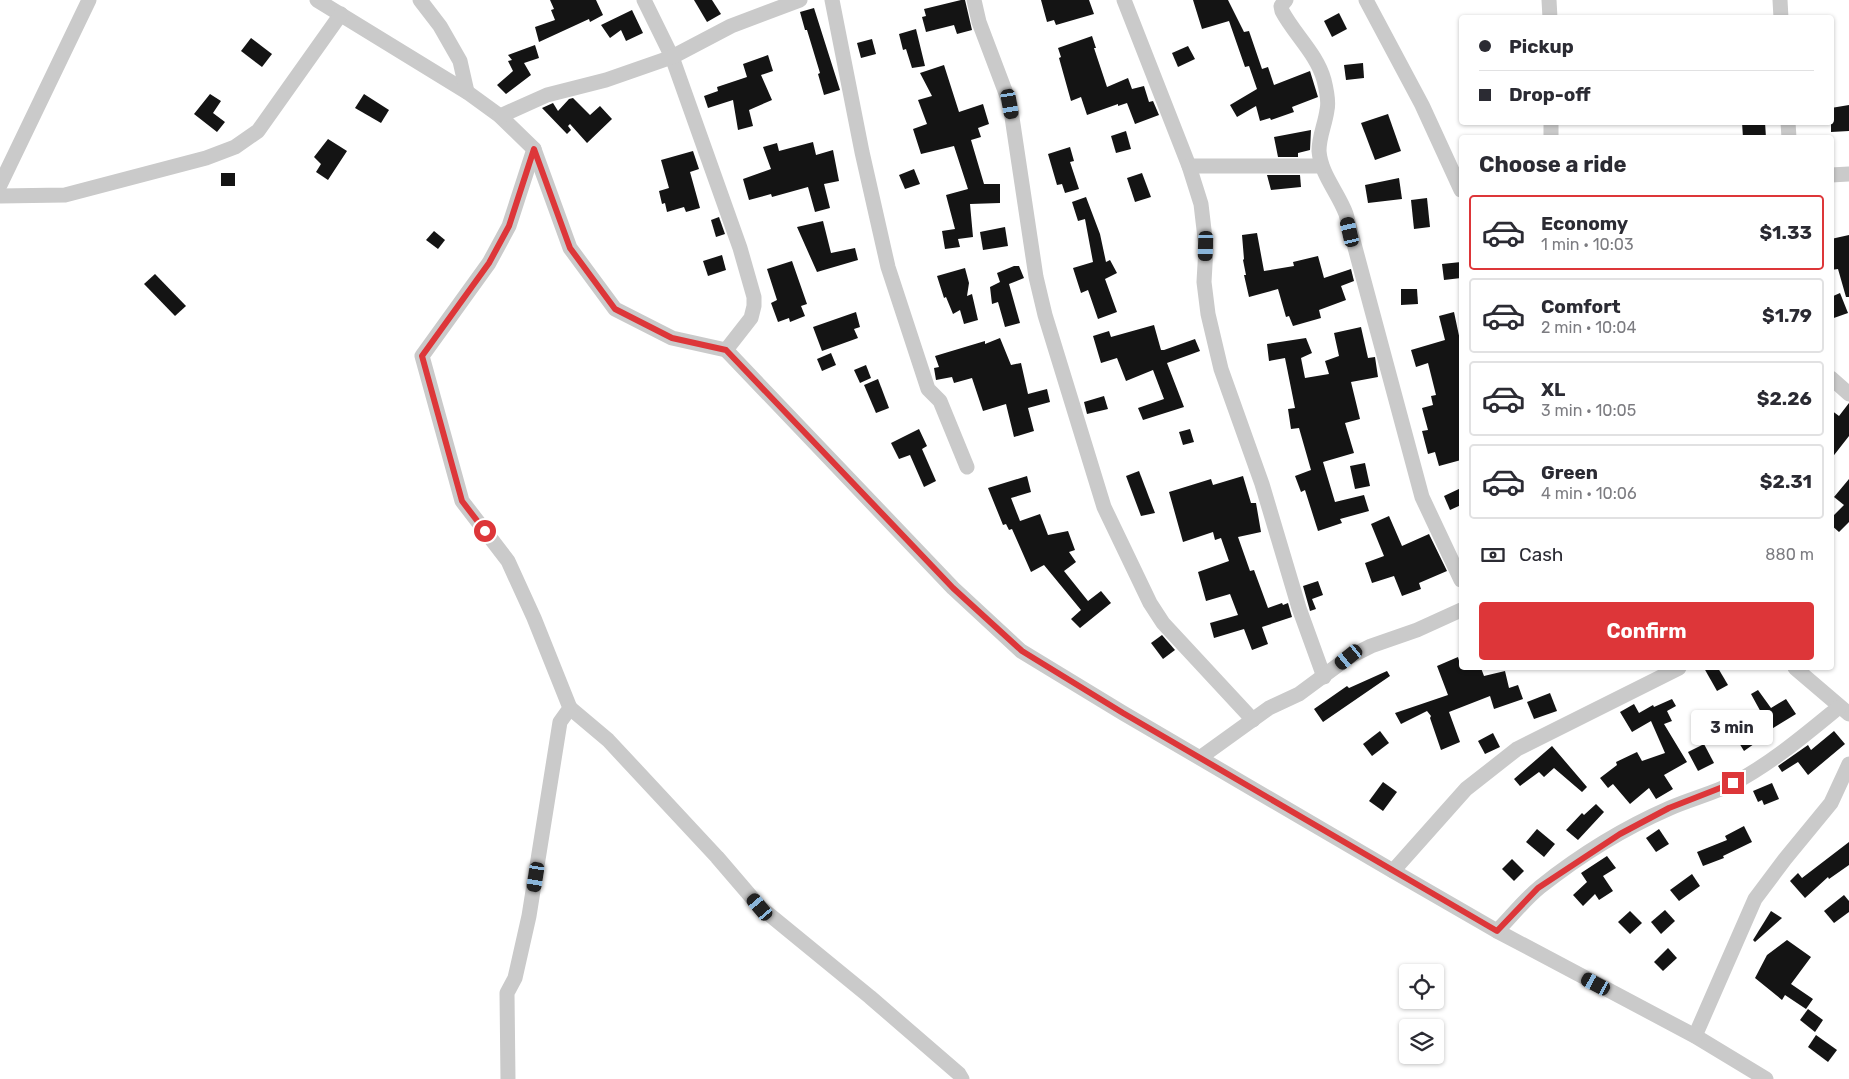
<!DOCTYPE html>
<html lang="en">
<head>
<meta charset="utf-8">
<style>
	body { margin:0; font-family:Rubik,sans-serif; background:#f7f7f7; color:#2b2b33; height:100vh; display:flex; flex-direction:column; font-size:19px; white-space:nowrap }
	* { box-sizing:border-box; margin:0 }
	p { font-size:16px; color:#7c7c81 }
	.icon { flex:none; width:28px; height:28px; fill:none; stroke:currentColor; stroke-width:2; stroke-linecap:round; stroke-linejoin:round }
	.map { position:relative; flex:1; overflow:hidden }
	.drawer { position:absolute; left:1459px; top:135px; width:375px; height:535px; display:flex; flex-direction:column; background:#fff; border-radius:5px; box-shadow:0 1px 4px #0004 }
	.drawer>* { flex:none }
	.banner { position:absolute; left:1459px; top:15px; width:375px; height:110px; border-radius:5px; box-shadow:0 1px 4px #0004; display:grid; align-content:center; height:110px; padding:0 20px; background:#fff }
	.controls { position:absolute; left:1399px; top:964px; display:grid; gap:10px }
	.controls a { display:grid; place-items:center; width:45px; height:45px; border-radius:5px; background:#fff; box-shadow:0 1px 4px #0004; font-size:25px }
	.end { position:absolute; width:22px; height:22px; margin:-11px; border:6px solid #dd3639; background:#fff; box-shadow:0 0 0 2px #fff }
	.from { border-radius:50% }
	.bubble { position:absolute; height:35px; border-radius:5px; background:#fff; box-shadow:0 1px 4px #0004; font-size:16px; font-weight:700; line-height:35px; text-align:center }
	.car { position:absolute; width:15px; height:30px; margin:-15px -8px; border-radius:6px; box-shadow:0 0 4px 1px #0007; background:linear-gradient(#222 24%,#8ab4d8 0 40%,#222 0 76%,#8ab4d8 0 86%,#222 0) }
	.banner b { display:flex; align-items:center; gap:18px; height:48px; font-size:19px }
	.banner b+b { border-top:1px solid #e1e1e2 }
	.banner i { width:12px; height:12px; background:#2b2b33 }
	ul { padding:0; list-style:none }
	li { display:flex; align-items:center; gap:15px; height:75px; margin:0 10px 8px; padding:0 10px; border:2px solid #e1e1e2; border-radius:5px }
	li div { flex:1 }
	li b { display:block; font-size:19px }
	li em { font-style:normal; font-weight:700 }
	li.on { border-color:#dd3639 }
	li>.icon { width:45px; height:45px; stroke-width:1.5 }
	h2 { padding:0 20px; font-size:22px; line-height:60px }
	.pay { display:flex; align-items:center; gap:12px; height:55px; padding:0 20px; font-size:19px }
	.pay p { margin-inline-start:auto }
	.button { display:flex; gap:10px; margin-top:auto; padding:10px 20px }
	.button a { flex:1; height:58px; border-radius:5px; background:#dd3639; color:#fff; font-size:20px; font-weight:700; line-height:58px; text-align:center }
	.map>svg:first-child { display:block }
</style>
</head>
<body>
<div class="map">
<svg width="1849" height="1079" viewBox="0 0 1849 1079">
	<rect width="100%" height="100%" fill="#fff"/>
	<g fill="#141414">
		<path d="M550 0H596L603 15 590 22 589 19 539 42 535 27 555 20 551 10 554 9Z"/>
		<path d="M694 0H712L721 14 707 22Z"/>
		<path d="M961 0H965L972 30 957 34 954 25 926 32 922 17 926 16 924 9Z"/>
		<path d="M1041 0H1089L1094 14 1056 25 1054 20 1047 22Z"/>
		<path d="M1193 0H1228L1244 32 1249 31 1262 69 1268 67 1274 85 1310 71 1318 97 1292 107 1294 112 1271 120 1270 118 1260 121 1256 106 1237 117 1230 105 1257 89 1249 66 1245 67 1229 21 1202 29Z"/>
		<path d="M814 8 840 90 824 95 818 74 820 73 807 30H805L800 12Z"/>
		<path d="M632 10 643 33 626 41 621 30 610 38 601 25Z"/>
		<path d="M1339 13 1347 29 1332 37 1324 21Z"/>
		<path d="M916 29 925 66 912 68 906 49 903 50 899 34Z"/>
		<path d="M1092 36 1096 48H1094L1107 87 1128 78 1132 89 1144 86 1149 102 1153 101 1159 115 1135 124 1127 103 1118 106V104L1087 115 1081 97 1071 101 1059 58 1061 57 1058 48Z"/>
		<path d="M251 38 272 54 262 67 241 51Z"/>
		<path d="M872 39 876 54 861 58 857 43Z"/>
		<path d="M535 45 539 58 524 63 531 75 506 94 497 85 513 71 508 61 512 60 508 55Z"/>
		<path d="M1188 46 1195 59 1178 67 1172 53Z"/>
		<path d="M768 55 773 71 761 75 772 100 749 110 753 126 738 130 733 100 708 108 704 96 718 91 717 87 747 77 743 64Z"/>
		<path d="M1363 63 1364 78 1346 80 1344 65Z"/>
		<path d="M944 65 959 112 983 104 989 124 978 128 981 137 971 140 984 184H1000V203L970 204 973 237 958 239 960 247 945 249 942 231 955 229 946 195 968 189 954 146 921 154 913 129 927 124 918 100 932 96 920 73Z"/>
		<path d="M210 94 221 101 213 113 225 122 217 132 194 114Z"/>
		<path d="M364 94 389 110 381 123 355 108Z"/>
		<path d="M573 98 590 115 600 106 612 119 587 143 570 124 568 126 571 130 567 134 542 108 553 103 558 111 569 99Z"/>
		<path d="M1849 105V131L1831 132V108Z"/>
		<path d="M1388 114 1401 151 1375 160 1361 123Z"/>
		<path d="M1742 122H1765L1766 138H1743Z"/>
		<path d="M1311 130 1310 150 1298 153V157H1278L1274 137Z"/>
		<path d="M1126 131 1131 149 1116 153 1111 136Z"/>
		<path d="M328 139 347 151 328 180 316 172 321 164 314 157Z"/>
		<path d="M813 142 816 155 833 150 839 181 824 184 830 208 815 212 808 187 772 197 771 194 749 200 743 179 771 169 763 147 777 143 779 151Z"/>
		<path d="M1070 147 1074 161 1070 162 1079 189 1065 193 1062 184 1057 185 1048 154Z"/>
		<path d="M693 151 699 169 690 172 700 208 686 212 684 207 667 212 665 203 662 204 659 191 669 188 661 160Z"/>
		<path d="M914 169 920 184 905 189 899 175Z"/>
		<rect x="221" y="173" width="14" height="13"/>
		<path d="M1142 173 1151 197 1135 202 1127 178Z"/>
		<path d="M1267 175H1300L1301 187 1271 190Z"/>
		<path d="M1399 178 1402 199 1368 203 1365 185Z"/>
		<path d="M1086 197 1100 234 1106 262 1110 260 1117 273 1105 279 1117 312 1098 319 1088 290 1081 293 1073 268 1093 262 1085 219 1078 221 1072 202Z"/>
		<path d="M1427 198 1430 227 1414 229 1411 200Z"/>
		<path d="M719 217 725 234 716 237 711 220Z"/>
		<path d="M823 221 831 253 855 248 858 260 817 272 797 227Z"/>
		<path d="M1005 227 1008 246 983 250 980 232Z"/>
		<path d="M434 231 445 240 438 249 426 240Z"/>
		<path d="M1257 233 1264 271 1294 266 1293 262 1318 256 1324 278 1351 269 1354 281 1341 286 1346 300 1319 310 1321 318 1293 326 1289 316 1286 317 1278 289 1249 297 1244 275H1246L1243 260 1244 259 1242 235Z"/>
		<path d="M1849 235V297H1846L1838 269 1831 270V239Z"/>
		<path d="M722 255 726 270 708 276 703 261Z"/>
		<path d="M792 261 807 304 801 306 805 316 790 322 789 318 778 322 771 303 777 300 767 269Z"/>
		<path d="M1461 262V278L1444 280 1442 264Z"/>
		<path d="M1014 266H1019L1024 278 1009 284 1020 323 1005 327 998 302 992 304 990 287 1000 282 997 273Z"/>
		<path d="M965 268 969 283 967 296 972 294 978 320 964 324 960 310 953 314 946 297 944 298 937 276Z"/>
		<path d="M155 274 186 306 175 316 144 284Z"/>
		<path d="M1401 289H1417L1418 304 1401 305Z"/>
		<path d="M1840 293 1848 313 1831 319V297Z"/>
		<path d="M856 312 860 327 854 329 858 338 822 351 813 327Z"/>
		<path d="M1454 312 1461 345V460L1439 466 1435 452 1428 454 1422 431 1428 430 1422 408 1433 405 1431 396 1436 395 1428 363 1416 367 1411 350 1445 340 1439 316Z"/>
		<path d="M1154 325 1161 350H1164L1195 339 1200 351 1167 363 1184 407 1143 420 1138 408 1164 399 1153 370 1126 381 1117 358 1101 363 1093 336 1109 331 1111 337Z"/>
		<path d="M1361 327 1368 358 1375 357 1378 377 1351 382 1360 419 1345 423 1354 453 1323 462 1335 502 1364 495 1369 511 1340 519 1342 523 1318 531 1305 490 1301 492 1295 476 1311 470 1299 428 1291 429 1288 409 1295 408 1285 358 1269 361 1267 344 1306 338 1312 353 1301 358 1305 378 1329 374 1325 361 1339 356 1334 333Z"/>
		<path d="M1000 338 1011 365 1021 363 1028 394 1047 389 1050 402 1028 408 1034 431 1014 437 1006 404 983 411 972 378 954 383 952 377 936 380 934 368 939 367 935 356 985 341V344Z"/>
		<path d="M831 353 836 365 822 371 817 359Z"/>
		<path d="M866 365 871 378 860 383 854 370Z"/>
		<path d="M878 379 889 408 876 413 864 385Z"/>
		<path d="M1104 396 1108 409 1087 414 1084 402Z"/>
		<path d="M1849 403V436L1831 459V410L1839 416Z"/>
		<path d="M919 429 927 446 922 449 936 481 924 487 910 455 899 459 891 443Z"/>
		<path d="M1190 429 1194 442 1183 445 1179 432Z"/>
		<path d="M1365 463 1370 486 1355 489 1350 466Z"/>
		<path d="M1139 471 1155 513 1141 516 1126 476Z"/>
		<path d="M1027 476 1031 492 1011 498 1020 521 1040 514 1048 535 1068 531 1075 550 1069 552 1076 562 1064 571 1088 601 1101 591 1111 603 1080 628 1071 619 1081 610 1044 565 1031 572 1012 529 1009 530 1006 524 1003 525 988 488Z"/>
		<path d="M1243 476 1251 503H1256L1261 532 1238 537 1250 571 1254 570 1268 608 1282 603 1283 605 1288 603 1292 617 1262 627 1268 644 1252 650 1244 629 1214 638 1210 623 1238 615 1230 594 1206 601 1198 572 1229 561 1221 538 1215 540 1213 532 1183 542 1169 492 1211 479 1213 485Z"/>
		<path d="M1849 479V522L1839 532 1831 525V518L1844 505 1834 497Z"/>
		<path d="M1461 488V505L1450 510 1444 496Z"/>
		<path d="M1389 516 1402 546 1429 534 1447 571 1419 583 1421 589 1402 596 1394 576 1372 583 1365 563 1384 556 1371 524Z"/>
		<path d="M1318 581 1323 595 1312 599 1316 609 1310 611 1303 586Z"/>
		<path d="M1162 635 1175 650 1163 659 1151 643Z"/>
		<path d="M1458 657 1461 668H1481L1484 676 1505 671 1509 688 1518 685 1523 699 1494 709 1490 696 1449 712 1460 742 1441 750 1430 718 1431 716 1427 711 1401 724 1395 713 1448 695 1437 666Z"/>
		<path d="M1704 668H1718L1728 685 1717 691Z"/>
		<path d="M1387 671 1390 676 1323 722 1314 709 1347 686 1349 688Z"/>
		<path d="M1758 690 1771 708 1786 699 1796 714 1770 730 1771 732 1744 751 1736 738 1751 730 1748 725 1763 716 1751 694Z"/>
		<path d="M1550 693 1557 711 1534 719 1527 702Z"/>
		<path d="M1672 699 1676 706 1667 711 1672 721 1664 724 1687 762 1664 775 1673 789 1656 799 1649 788 1630 804 1613 784 1608 788 1600 778 1617 765 1616 762 1637 752 1642 761 1665 753 1651 721 1632 732 1620 712 1634 704 1639 713 1653 705 1654 707Z"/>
		<path d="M1380 731 1389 743 1372 756 1363 744Z"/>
		<path d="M1834 731 1845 744 1808 775 1798 762 1782 772 1778 766 1808 745 1811 750Z"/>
		<path d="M1493 733 1500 747 1485 754 1478 741Z"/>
		<path d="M1704 744 1714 763 1698 771 1688 752Z"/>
		<path d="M1552 746 1587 787 1582 792 1554 768 1544 777 1539 772 1520 786 1514 779Z"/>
		<path d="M1383 782 1397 792 1383 811 1369 801Z"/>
		<path d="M1772 783 1779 799 1764 805 1762 800 1758 802 1753 791Z"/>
		<path d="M1596 804 1604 812 1578 840 1566 830 1582 813 1584 815Z"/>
		<path d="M1744 826 1752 842 1723 856 1724 858 1703 866 1697 852 1727 840 1725 836Z"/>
		<path d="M1537 829 1555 844 1544 857 1526 842Z"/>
		<path d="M1659 829 1669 844 1656 852 1646 838Z"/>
		<path d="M1849 842V865L1829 879 1828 877 1805 898 1790 881 1798 873 1802 878Z"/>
		<path d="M1607 856 1616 868 1603 876 1613 891 1599 900 1595 894 1583 906 1573 895 1587 882 1581 873Z"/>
		<path d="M1512 859 1524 871 1514 881 1502 869Z"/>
		<path d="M1692 874 1700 886 1679 901 1670 890Z"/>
		<path d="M1844 895 1849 901V912L1834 923 1824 911Z"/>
		<path d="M1665 910 1675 921 1661 934 1651 922Z"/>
		<path d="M1630 911 1642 923 1630 934 1618 922Z"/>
		<path d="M1771 911 1782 918 1755 942 1753 940Z"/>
		<path d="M1787 940 1811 957 1791 984 1813 999 1806 1009 1785 995 1782 1000 1755 978 1767 955Z"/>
		<path d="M1668 948 1677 958 1663 971 1654 962Z"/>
		<path d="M1808 1009 1823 1020 1815 1032 1800 1020Z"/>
		<path d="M1816 1035 1837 1050 1828 1062 1808 1047Z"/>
	</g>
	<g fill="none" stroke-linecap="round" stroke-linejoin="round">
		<g stroke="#cacaca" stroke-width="15">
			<path d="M317 0 467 92 500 116 534 149 570 248 615 309 672 338 726 350 953 588 1021 651 1123 713 1393 871 1497 931 1695 1036 1766 1079"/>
			<path d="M420 0 440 26 460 61 467 92"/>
			<path d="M644 0 672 57 740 248 754 297V306L751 318 726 350"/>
			<path d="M832 0 862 152 888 267 928 389 940 401 967 467"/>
			<path d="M974 0 979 22 1010 104 1036 277 1045 315 1104 507 1150 603 1163 623 1253 720"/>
			<path d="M1124 0 1189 166 1201 204 1206 247 1204 282 1208 314 1221 369 1262 484 1299 608 1324 677"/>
			<path d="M1286 0 1281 6 1282 11C1294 34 1317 54 1324 80 1326 88 1329 102 1327 110 1325 125 1319 136 1319 151 1321 175 1338 192 1346 214L1422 497 1461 580"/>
			<path d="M1366 0 1422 105 1461 190"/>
			<path d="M1549 0 1550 18"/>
			<path d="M1780 0 1781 18"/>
			<path d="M500 116 547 95 606 80 672 57 731 26 800 0"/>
			<path d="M1551 122V138"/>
			<path d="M1788 122 1789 138"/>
			<path d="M1189 166H1322"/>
			<path d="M1831 175 1849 174"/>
			<path d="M0 185 89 0"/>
			<path d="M0 196 65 195 206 158 235 147 258 131 341 14"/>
			<path d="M1831 378 1849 394"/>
			<path d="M1795 668 1849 714"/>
			<path d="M570 708 608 740 717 857 760 907 870 997 959 1074 962 1079"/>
			<path d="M1201 757 1269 708 1299 694 1349 657 1371 646 1417 630 1461 610"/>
			<path d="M1393 871 1466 789 1517 749 1679 668"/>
			<path d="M1497 931C1511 917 1524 900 1540 887 1579 856 1624 828 1670 808 1691 799 1714 793 1734 783 1772 763 1806 734 1839 707"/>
			<path d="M1695 1036 1755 899 1785 859 1831 803 1849 764"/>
			<path d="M508 1079 507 993 515 978 529 916 560 722 570 708 534 618 508 561 462 501 422 356 489 263 509 226 534 149"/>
		</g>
	</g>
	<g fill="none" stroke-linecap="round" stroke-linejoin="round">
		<path stroke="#dd3639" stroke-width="6" d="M485 531 462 501 422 356 489 263 509 226 534 149 570 248 615 309 672 338 726 350 953 588 1022 651 1123 713 1497 931 1538 888 1620 834 1669 808 1733 783"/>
	</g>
</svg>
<div class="controls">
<a><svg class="icon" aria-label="locate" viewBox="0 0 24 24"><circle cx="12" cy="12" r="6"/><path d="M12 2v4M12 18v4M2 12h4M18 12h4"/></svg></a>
<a><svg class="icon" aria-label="layers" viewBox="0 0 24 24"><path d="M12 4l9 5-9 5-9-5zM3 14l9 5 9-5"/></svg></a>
</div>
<i class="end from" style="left:485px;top:531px"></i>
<i class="end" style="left:1733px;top:783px"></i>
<div class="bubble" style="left:1691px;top:710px;width:82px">3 min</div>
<i class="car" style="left:1010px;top:104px;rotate:170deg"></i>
<i class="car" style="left:1350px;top:232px;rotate:347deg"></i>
<i class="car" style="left:1206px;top:246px;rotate:182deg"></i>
<i class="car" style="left:1349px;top:657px;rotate:231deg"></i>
<i class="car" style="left:536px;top:877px;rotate:189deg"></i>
<i class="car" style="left:760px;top:907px;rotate:320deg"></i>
<i class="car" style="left:1596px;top:984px;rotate:298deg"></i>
<div class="banner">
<b><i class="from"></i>Pickup</b>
<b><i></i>Drop-off</b>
</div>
<section class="drawer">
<h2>Choose a ride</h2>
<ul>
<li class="on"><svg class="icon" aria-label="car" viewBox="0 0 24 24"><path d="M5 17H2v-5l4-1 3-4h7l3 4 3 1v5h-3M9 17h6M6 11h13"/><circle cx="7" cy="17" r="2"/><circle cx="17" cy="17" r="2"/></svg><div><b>Economy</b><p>1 min · 10:03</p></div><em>$1.33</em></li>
<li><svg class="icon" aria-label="car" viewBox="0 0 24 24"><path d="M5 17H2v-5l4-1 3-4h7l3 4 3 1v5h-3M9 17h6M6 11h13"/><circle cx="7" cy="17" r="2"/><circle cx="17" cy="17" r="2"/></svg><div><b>Comfort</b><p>2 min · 10:04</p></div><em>$1.79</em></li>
<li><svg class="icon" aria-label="car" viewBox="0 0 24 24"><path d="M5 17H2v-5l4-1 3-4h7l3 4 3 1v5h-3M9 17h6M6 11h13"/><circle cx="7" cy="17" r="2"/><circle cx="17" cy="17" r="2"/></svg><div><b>XL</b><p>3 min · 10:05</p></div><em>$2.26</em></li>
<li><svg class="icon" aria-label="car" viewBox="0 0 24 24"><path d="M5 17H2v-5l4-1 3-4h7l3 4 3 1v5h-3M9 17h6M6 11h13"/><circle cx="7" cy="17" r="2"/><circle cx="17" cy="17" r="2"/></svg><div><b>Green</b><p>4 min · 10:06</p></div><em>$2.31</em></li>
</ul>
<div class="pay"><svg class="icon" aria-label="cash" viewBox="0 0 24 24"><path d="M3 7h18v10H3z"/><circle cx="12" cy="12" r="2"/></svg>Cash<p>880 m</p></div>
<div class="button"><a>Confirm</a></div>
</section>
</div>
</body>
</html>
